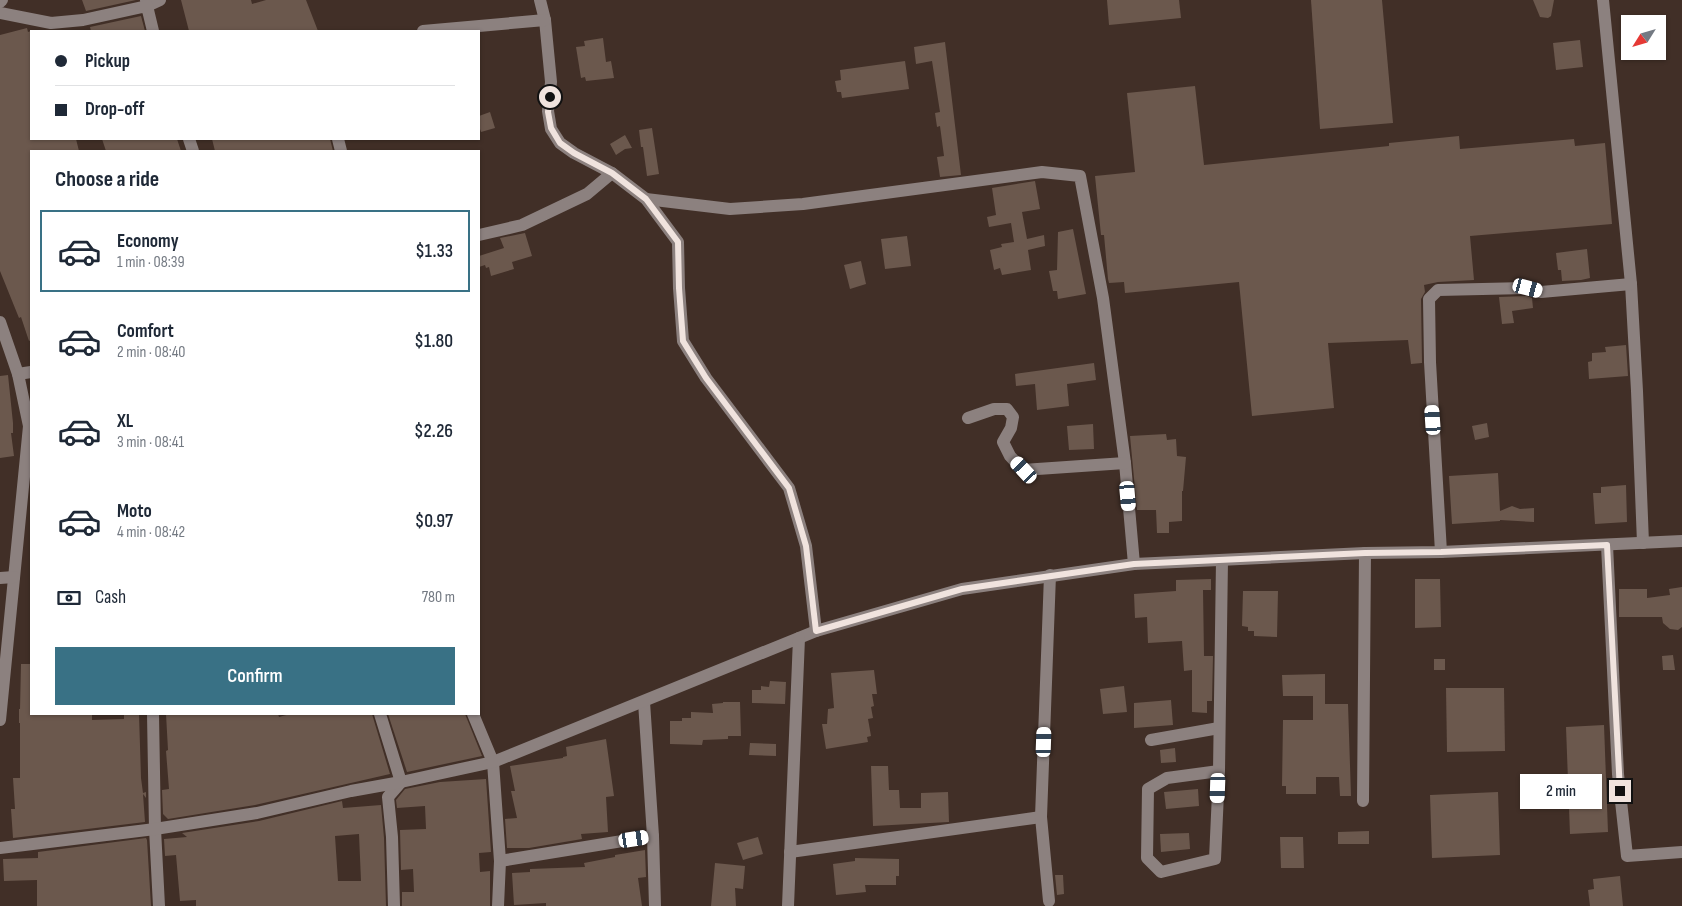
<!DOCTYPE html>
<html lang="en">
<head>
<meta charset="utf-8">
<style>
	body { margin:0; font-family:"Sofia Sans Condensed",sans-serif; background:#f6f6f7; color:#1f2937; height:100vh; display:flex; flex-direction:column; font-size:19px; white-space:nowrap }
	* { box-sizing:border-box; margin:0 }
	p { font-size:16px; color:#747a83 }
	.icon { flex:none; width:28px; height:28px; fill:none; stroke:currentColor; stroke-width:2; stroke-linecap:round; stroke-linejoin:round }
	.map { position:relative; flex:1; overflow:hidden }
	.details { position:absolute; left:30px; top:150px; width:450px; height:565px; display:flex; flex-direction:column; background:#fff; border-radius:0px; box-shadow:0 1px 4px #0004 }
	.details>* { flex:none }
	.hud { position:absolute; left:30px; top:30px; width:450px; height:110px; border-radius:0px; box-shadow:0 1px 4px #0004; display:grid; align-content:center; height:110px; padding:0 25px; background:#fff }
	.needle { width:32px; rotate:233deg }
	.controls { position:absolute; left:1621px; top:15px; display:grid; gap:10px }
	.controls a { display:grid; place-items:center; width:45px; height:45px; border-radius:0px; background:#fff; box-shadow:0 1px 4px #0004; font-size:25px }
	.end { position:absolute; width:22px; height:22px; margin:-11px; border:6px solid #f0e3de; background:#111; box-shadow:0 0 0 2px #111 }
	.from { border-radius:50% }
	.bubble { position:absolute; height:35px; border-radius:0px; background:#fff; box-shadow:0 1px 4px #0004; font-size:16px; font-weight:600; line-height:35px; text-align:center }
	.car { position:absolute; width:15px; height:30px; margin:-15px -8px; border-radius:6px; box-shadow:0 0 4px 1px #0007; background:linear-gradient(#fff 24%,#345 0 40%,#fff 0 76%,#345 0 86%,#fff 0) }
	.hud b { display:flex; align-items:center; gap:18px; height:48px; font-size:19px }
	.hud b+b { border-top:1px solid #e0e1e3 }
	.hud i { width:12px; height:12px; background:#1f2937 }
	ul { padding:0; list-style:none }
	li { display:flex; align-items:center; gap:15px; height:82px; margin:0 10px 8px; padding:0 15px; border:2px solid transparent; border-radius:0px }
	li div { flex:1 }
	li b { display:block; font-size:19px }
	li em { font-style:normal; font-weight:600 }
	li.selected { border-color:#397185 }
	li>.icon { width:45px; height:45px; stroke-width:1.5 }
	h2 { padding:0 25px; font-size:22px; line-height:60px }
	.pay { display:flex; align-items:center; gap:12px; height:55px; padding:0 25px; font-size:19px }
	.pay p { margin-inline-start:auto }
	.button { display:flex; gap:10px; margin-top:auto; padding:10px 25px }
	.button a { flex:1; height:58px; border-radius:0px; background:#397185; color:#fff; font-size:20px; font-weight:600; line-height:58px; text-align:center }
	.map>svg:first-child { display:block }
</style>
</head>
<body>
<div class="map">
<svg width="1682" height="906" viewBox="0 0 1682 906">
	<rect width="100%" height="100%" fill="#412f27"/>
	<g fill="#6b584d" fill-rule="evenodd">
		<path d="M82 0H136L86 11Z"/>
		<path d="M181 0H251L252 4 266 0H306L318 31H189Z"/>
		<path d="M1107 0H1179L1181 18 1109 25Z"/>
		<path d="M1311 0H1382L1393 123 1320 129Z"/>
		<path d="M1533 0H1554L1551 16 1548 18 1540 17Z"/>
		<path d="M141 16 145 31H91L90 27Z"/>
		<path d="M27 28 28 32 31 31V139H76L79 151H31V340L29 341 21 317 19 318 0 271V35Z"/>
		<path d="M603 38 606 62 611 61 614 78 586 81 585 77 581 78 576 47 585 46 584 41Z"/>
		<path d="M1580 40 1583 67 1556 70 1553 43Z"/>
		<path d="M945 42 961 175 940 177 937 157 944 156 940 126 937 127 935 113 940 112 932 61 916 64 914 47Z"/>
		<path d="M905 61 909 89 842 98 841 92H837L835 81 841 80 840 70Z"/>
		<path d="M1195 86 1204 165 1389 146V143L1459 136 1460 149 1574 139 1575 146 1605 143 1612 224 1470 236 1474 280 1438 282 1424 285 1425 292 1421 299 1422 363 1411 364 1408 340 1328 343 1334 408 1252 416 1239 282 1125 293 1124 282 1109 283 1108 279 1104 235H1101L1095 176 1135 172 1127 93Z"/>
		<path d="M490 112 495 128 481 132 479 126V116Z"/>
		<path d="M652 128 659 174 647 176 643 147H641L639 130Z"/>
		<path d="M625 135 632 148 625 149 616 155 610 144Z"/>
		<path d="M102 139H177L181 151H106Z"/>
		<path d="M212 139H330L333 151H215Z"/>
		<path d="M1035 181 1040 209 1022 212 1027 239 1044 235 1045 246 1028 250 1031 270 1002 275 1000 268 994 270 990 250 1002 247 1001 244 1014 242 1011 223 989 227 987 217 996 215 992 188Z"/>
		<path d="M1073 229 1086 294 1058 299 1057 291H1053L1049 271 1057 270 1058 232Z"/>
		<path d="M525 233 532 256 512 262 514 269 491 276 489 267 486 268 485 265 479 267V256L504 248 500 238Z"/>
		<path d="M907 236 911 266 885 269 881 239Z"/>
		<path d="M1587 249 1590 278 1581 280 1562 281 1561 270H1558L1556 253Z"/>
		<path d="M861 261 866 284 850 289 844 265Z"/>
		<path d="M1527 296 1532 298 1533 308 1512 311 1514 323 1502 324 1499 297Z"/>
		<path d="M1626 345 1628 376 1589 379 1588 362 1592 361V353L1606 352 1605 347Z"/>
		<path d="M1094 363 1096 380 1067 384 1069 406 1037 410 1035 384 1016 386 1015 374Z"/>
		<path d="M8 375 13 423V433H11L14 456 0 458V376Z"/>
		<path d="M1487 423 1489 437 1475 440 1472 426Z"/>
		<path d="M1093 424 1094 449 1069 450 1067 426Z"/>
		<path d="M1166 434 1167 440 1176 439 1177 456 1186 457 1183 491H1182V521L1169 522V533H1157L1156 510H1137L1130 436Z"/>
		<path d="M1498 473 1500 511 1512 506 1520 509 1534 508V522L1500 520V521L1452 524 1449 476Z"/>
		<path d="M1626 485 1627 522 1595 524 1593 493H1601V487Z"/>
		<path d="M1211 579V590H1203L1204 656H1213L1212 701H1207V713L1192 712V670L1184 671 1182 641 1148 643 1147 617 1135 618 1134 594 1176 591V580Z"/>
		<path d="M1415 579H1440L1441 627 1415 628Z"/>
		<path d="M1682 587V627L1678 630 1670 629 1663 623 1662 617H1619V589H1647V598L1670 595 1669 589Z"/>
		<path d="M1243 591H1278L1277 637 1254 636V631H1248V627L1242 626Z"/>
		<path d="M1673 655 1675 670H1663L1662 656Z"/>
		<rect x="1434" y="659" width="11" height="11"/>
		<path d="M21 664H31V714H92V720L124 719V714H139L141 778 143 793 146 792V798L143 794 145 822 13 838 11 809H15L13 778H20V723H19V709H20Z"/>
		<path d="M874 670 877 694H872L874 706 871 707 873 718 868 719 871 736 867 737 868 742 826 749 822 724H827L828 709 834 708 831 673Z"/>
		<path d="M1325 674V704H1348L1351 796H1340L1339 777H1316V794H1286V786H1282L1283 720H1313V696H1283L1282 675Z"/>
		<path d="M770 681 786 682 785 704 752 703V690H761V686L769 687Z"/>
		<path d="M1124 686 1127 712 1103 714 1100 689Z"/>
		<path d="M1446 688H1504L1505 751 1447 752Z"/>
		<path d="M1171 700 1173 725 1134 728V703Z"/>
		<path d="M723 702H740L741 736H728V739L703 740 702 745 670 744V721H682V718H691V712L713 713 712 704 723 703Z"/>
		<path d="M166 714H278L279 717 290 714H372L390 774 255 805 168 819 163 814 162 790 169 789 166 751 168 750Z"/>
		<path d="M388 714H465L482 756 407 772Z"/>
		<path d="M1604 725 1608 832 1570 834 1566 727Z"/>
		<path d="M606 739 614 796 606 797 608 832 581 834 582 839 529 848H507L505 819 517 818 511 791H515L510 766 563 758V757L567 756 566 747Z"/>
		<path d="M750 743 776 744V756L749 755Z"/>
		<path d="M1175 748 1176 762 1161 763 1160 750Z"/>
		<path d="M871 766H888L889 790H899L900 808H921V793L948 792 949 822 873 826Z"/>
		<path d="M486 779 491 852 479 853 480 872 490 871V906H402V892H414L413 869 401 870 400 830 426 829 425 806 397 808 396 800 405 789 440 782Z"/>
		<path d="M1198 789 1199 806 1166 809 1164 792Z"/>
		<path d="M1498 792 1500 855 1432 858 1430 795Z"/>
		<path d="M342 801 343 808 381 805 384 838 386 906H196V900L180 901 176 855 165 856 164 839 187 837 182 833 259 821ZM359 834 361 881H338L335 836Z"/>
		<path d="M1369 831V844H1338V832Z"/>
		<path d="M1189 833 1190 849 1161 852 1160 834Z"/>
		<path d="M758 837 763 854 743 860 737 843Z"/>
		<path d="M1280 837H1303L1304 868H1281Z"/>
		<path d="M146 838 147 840 151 906H37V880L4 881 3 859 38 858V852Z"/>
		<path d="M645 850 646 877 638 878 642 906H546V903L514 905 512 873 530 872V869L585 867 584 863 615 857V855Z"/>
		<path d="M855 858 899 859V876H896V885H865L866 892 836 895 833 864 855 861Z"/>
		<path d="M715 863 745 866 743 889 735 888 736 906H711Z"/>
		<path d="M1055 875H1063L1064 894 1057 895Z"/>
		<path d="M1620 876 1623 906H1590L1588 890 1594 889 1593 879Z"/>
	</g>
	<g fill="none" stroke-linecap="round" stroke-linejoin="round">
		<g stroke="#8c817f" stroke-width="12">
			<path d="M146 0 147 6 160 0"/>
			<path d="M540 0 545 20 551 82 548 111 551 129 560 143 574 153 612 173 646 199 678 242 679 288 683 341 706 378 789 488 806 546 816 631"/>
			<path d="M1603 0 1631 284 1637 391 1643 543"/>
			<path d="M0 2 2 0"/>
			<path d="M0 13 51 23 83 20 147 6 153 31"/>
			<path d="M423 31 545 20"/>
			<path d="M189 139 193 151"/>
			<path d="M338 139 341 151"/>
			<path d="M646 199 730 209 803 204 1042 172 1080 176 1103 298 1125 463 1134 564"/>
			<path d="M479 235 522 225 587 194 612 173"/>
			<path d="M0 322 18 374 29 426 0 720"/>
			<path d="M18 374 31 372"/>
			<path d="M968 418 994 409H1007L1013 417 1011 428 1003 442 1010 456 1023 470 1125 463"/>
			<path d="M1607 545 1618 774 1627 856 1682 852"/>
			<path d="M1441 552 1430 362 1429 299 1438 290 1528 288 1541 292 1631 284"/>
			<path d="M0 578 14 577"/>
			<path d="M644 702 653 836 655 906"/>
			<path d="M153 714 155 829 159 906"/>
			<path d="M380 714 401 782 388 797 392 837 394 906"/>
			<path d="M473 714 493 762 500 861 498 906"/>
			<path d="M1151 740 1219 728"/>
			<path d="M1219 771 1167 778 1148 789 1147 858 1161 872 1215 859 1219 771 1222 560"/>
			<path d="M1363 801 1365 553"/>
			<path d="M0 848 155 829 257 813 351 791 401 782 493 762 816 631 962 589 1134 564 1365 553 1441 552 1682 541"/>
			<path d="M790 852 1041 817"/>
			<path d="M500 861 653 836"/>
			<path d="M1049 901 1041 817 1050 575"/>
			<path d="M788 906 799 638"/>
		</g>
	</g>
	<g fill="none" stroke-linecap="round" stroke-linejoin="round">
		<path stroke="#f0e3de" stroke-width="6" d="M550 97 548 112 551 128 560 143 574 153 612 173 646 199 678 242 679 288 683 341 706 378 789 488 806 546 816 631 962 589 1134 564 1365 553 1441 552 1607 545 1620 791"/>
	</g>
</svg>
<div class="controls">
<a><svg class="needle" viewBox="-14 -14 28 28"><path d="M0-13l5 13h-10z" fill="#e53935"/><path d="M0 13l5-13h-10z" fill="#747a83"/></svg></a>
</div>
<i class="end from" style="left:550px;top:97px"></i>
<i class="end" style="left:1620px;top:791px"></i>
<div class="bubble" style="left:1520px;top:774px;width:82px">2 min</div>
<i class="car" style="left:1528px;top:288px;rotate:105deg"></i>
<i class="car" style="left:1433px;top:420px;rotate:356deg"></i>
<i class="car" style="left:1024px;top:470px;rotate:317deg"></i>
<i class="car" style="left:1128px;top:496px;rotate:175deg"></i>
<i class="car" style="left:1044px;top:742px;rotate:2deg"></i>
<i class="car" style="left:1218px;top:788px;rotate:182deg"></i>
<i class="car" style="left:634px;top:839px;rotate:81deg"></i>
<div class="hud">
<b><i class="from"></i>Pickup</b>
<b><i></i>Drop-off</b>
</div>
<section class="details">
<h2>Choose a ride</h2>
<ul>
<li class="selected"><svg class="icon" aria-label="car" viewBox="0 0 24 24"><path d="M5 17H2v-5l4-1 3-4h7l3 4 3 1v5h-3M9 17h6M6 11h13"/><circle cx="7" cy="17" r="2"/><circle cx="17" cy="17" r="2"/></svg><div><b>Economy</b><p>1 min · 08:39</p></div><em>$1.33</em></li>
<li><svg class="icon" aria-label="car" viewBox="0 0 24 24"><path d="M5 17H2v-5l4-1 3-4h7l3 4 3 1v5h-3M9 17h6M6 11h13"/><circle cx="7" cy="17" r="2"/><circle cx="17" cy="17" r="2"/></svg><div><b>Comfort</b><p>2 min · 08:40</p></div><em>$1.80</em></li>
<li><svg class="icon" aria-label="car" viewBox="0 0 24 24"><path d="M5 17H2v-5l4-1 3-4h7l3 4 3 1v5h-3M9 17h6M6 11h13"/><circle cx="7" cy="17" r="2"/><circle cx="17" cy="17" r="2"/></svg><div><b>XL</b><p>3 min · 08:41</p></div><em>$2.26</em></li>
<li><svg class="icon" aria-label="car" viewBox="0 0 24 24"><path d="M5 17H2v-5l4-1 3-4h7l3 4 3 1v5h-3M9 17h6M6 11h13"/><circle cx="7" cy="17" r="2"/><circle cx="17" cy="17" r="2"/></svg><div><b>Moto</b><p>4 min · 08:42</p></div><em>$0.97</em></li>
</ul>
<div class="pay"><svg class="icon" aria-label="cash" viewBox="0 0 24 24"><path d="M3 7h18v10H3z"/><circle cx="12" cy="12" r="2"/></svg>Cash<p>780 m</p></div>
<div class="button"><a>Confirm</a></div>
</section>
</div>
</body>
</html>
